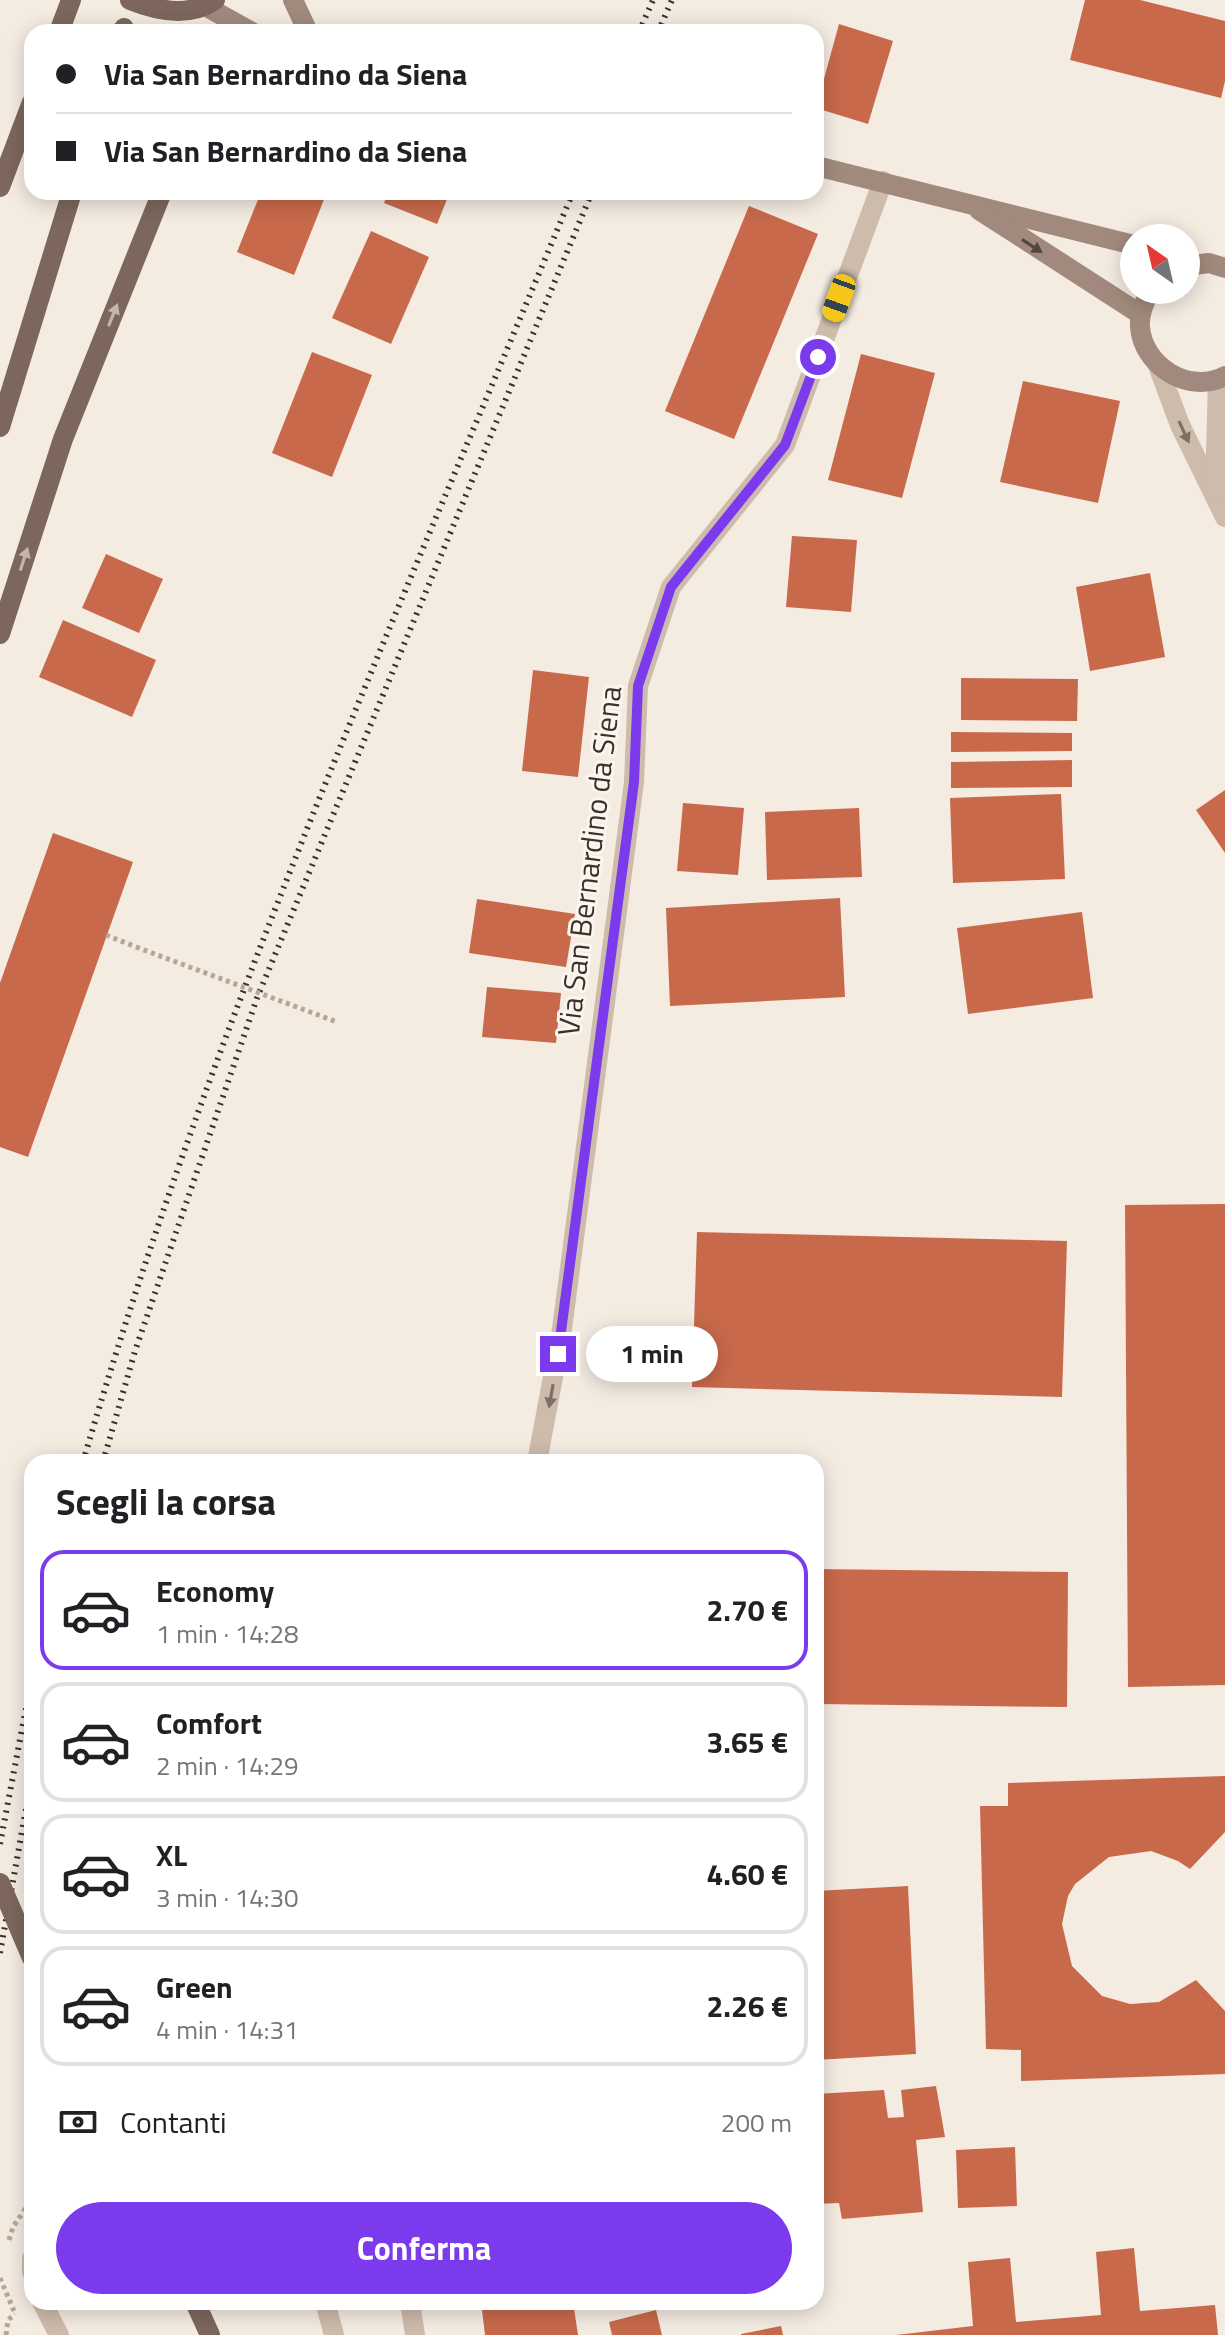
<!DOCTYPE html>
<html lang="it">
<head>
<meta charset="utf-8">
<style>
	body { margin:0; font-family:"Titillium Web",sans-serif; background:#f6f6f6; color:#202124; height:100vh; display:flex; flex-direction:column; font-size:30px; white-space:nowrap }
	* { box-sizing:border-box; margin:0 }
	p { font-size:26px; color:#757577 }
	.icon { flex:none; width:44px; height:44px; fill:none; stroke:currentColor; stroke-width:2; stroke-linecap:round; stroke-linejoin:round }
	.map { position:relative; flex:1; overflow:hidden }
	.side { position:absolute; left:24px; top:1454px; width:800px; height:856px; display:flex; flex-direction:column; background:#fff; border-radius:24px; box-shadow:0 4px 20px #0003 }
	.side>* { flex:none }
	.top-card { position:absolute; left:24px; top:24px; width:800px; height:176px; border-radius:24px; box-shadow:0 4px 20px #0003; display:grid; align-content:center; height:176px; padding:0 32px; background:#fff }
	.needle { width:52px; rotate:326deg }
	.fabs { position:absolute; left:1120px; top:224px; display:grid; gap:16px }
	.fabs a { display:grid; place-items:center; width:80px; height:80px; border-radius:50%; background:#fff; box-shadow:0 4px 20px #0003; font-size:40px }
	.end { position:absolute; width:36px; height:36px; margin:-18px; border:10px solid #7c3aed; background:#fff; box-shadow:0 0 0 4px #fff }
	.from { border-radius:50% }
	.bubble { position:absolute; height:56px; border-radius:28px; background:#fff; box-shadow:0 4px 20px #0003; font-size:26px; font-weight:700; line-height:56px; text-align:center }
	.car { position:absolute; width:24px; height:48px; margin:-24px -12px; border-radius:10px; box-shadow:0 0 6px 2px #0007; background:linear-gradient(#f5c518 24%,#345 0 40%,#f5c518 0 76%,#345 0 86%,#f5c518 0) }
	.top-card b { display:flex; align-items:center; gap:28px; height:76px; font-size:30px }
	.top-card b+b { border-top:2px solid #e0e0e0 }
	.top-card i { width:20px; height:20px; background:#202124 }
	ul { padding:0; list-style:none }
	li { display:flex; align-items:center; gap:24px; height:120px; margin:0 16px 12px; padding:0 16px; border:4px solid #e0e0e0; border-radius:24px }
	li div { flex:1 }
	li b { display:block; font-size:30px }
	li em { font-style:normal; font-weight:700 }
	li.selected { border-color:#7c3aed }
	li>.icon { width:72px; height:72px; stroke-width:1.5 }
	h2 { padding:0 32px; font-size:36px; line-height:96px }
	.pay { display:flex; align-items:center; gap:20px; height:88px; padding:0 32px; font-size:30px }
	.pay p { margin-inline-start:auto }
	.button { display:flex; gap:16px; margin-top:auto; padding:16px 32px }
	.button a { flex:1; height:92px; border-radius:48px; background:#7c3aed; color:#fff; font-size:32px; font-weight:700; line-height:92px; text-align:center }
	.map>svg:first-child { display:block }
</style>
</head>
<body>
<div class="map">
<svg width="1225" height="2335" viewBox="0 0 1225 2335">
	<rect width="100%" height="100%" fill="#f4ebe1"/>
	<g fill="#c8694b">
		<path d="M1085 0H1140L1225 21V81L1221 98 1070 60Z"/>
		<path d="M839 24 893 41 868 124 816 108Z"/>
		<path d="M261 192H327L294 275 237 252Z"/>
		<path d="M388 192H450L437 224 384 203Z"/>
		<path d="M749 206 818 234 734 439 665 411Z"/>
		<path d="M371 231 429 257 391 344 332 318Z"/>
		<path d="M312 352 372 375 332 477 272 453Z"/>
		<path d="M861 354 935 373 902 498 828 480Z"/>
		<path d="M1023 381 1120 401 1098 503 1000 482Z"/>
		<path d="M792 536 857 540 851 612 786 607Z"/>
		<path d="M106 554 163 579 139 633 82 608Z"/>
		<path d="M1150 573 1165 657 1090 671 1076 587Z"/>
		<path d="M63 620 156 660 132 717 39 677Z"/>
		<path d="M533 670 589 677 578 777 522 771Z"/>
		<path d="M961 678 1078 679 1077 721 961 720Z"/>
		<path d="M951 732 1072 733V751L951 752Z"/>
		<path d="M1072 760V787L951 788V762Z"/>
		<path d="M1225 790V853L1196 810Z"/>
		<path d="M1061 794 1065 879 953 883 950 798Z"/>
		<path d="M683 803 744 808 738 875 677 871Z"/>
		<path d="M859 808 862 877 767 880 765 812Z"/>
		<path d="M53 833 133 862 28 1157 0 1147V983Z"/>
		<path d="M840 898 845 997 670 1006 666 908Z"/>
		<path d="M477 899 575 914 566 967 469 953Z"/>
		<path d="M1082 912 1093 998 968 1014 957 928Z"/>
		<path d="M487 987 561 993 556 1043 482 1037Z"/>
		<path d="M1225 1204V1685L1128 1687 1125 1205Z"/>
		<path d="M697 1232 1067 1241 1062 1397 692 1387Z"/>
		<path d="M816 1569 1068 1572 1067 1707 816 1704Z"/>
		<path d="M1225 1776V1832L1190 1869 1178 1861 1151 1851 1109 1857 1075 1884 1068 1896 1062 1924 1072 1966 1102 1996 1130 2004 1159 2002 1196 1980 1225 2011V2074L1021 2081V2050L986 2049 980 1806H1008V1783Z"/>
		<path d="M908 1886 916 2054 816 2060V1891Z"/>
		<path d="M936 2086 945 2137 916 2140 923 2212 842 2219 839 2203 816 2204V2094L884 2090 888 2118 904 2117 901 2090Z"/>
		<path d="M1015 2147 1017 2206 958 2208 956 2150Z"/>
		<path d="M1134 2248 1140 2311 1215 2305 1218 2335H896L973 2326 968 2262 1010 2258 1016 2322 1101 2315 1096 2252Z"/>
		<path d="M481 2302H573L578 2335H485Z"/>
		<path d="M656 2310 662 2335H612L609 2322Z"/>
		<path d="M781 2326 783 2335H741V2334Z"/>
	</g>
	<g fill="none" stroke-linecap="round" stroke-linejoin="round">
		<g stroke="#b9a596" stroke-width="5" stroke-dasharray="4 4" stroke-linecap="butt">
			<path d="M106 935 136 947"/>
			<path d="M9 2240 13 2227 32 2199"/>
			<path d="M0 2278 14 2311"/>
			<path d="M6 2335 8 2320 15 2314"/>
		</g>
		<g stroke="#cdbbac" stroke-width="20">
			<path d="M32 2258V2272"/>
			<path d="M42 2302 59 2335"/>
			<path d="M325 2302 334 2335"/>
		</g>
		<g stroke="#cdbbac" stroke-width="20">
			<path d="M1158 366 1180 425 1225 517"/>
			<path d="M1215 491 1218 380"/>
			<path d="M537 1462 562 1329 634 782 638 686 671 587 785 445 883 181"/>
			<path d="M410 2302 415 2335"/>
		</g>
		<g stroke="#a18a7d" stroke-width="20">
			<path d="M293 0 308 32"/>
			<path d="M205 6 252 32"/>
			<path d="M816 166 1134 245"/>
			<path d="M979 210 1140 314"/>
			<path d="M1186 266 1209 263 1225 268"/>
			<path d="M1150 290C1145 302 1139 313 1140 327 1143 366 1189 395 1225 376"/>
		</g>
		<g stroke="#7d675c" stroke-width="20">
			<path d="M130 0C157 11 189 18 215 0"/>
			<path d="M59 32 71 0"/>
			<path d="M122 32 124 28"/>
			<path d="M0 187 32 102"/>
			<path d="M0 427 72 192"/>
			<path d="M0 634 63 439 162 192"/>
			<path d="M195 2302 210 2335"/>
		</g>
		<g stroke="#3b302b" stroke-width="6" stroke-dasharray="2 6" stroke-linecap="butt">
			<path d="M639 32 653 0"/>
			<path d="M658 32 672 0"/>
			<path d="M83 1462C210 1026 399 611 573 192"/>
			<path d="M103 1462 135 1351 257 998 592 192"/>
			<path d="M0 1844 32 1677"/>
			<path d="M0 1953 32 1776"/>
		</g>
		<path stroke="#b9a596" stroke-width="5" stroke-dasharray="4 4" stroke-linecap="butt" d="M136 947 337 1022"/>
		<path stroke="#7d675c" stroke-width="20" d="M0 1883 32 1958"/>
	</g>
	<defs><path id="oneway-solid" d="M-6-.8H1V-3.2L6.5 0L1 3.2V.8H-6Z" transform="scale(2)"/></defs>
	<use fill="#544640" href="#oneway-solid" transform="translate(1032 246) rotate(33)"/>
	<g fill="#c2b5ac">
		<use href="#oneway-solid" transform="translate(113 315) rotate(-68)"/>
		<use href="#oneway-solid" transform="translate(24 559) rotate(-72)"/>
	</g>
	<g fill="#7d6f65">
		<use href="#oneway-solid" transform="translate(1184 432) rotate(65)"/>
		<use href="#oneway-solid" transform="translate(551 1396) rotate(100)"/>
	</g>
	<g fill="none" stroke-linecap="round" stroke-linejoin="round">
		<path stroke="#7c3aed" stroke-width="10" d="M558 1354 634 782 638 686 671 587 785 445 818 357"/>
	</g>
	<g text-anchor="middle" stroke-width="6" stroke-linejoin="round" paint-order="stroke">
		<g font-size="30" fill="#3b302b" stroke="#fbf5ee">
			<text transform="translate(590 861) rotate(-83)" y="10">Via San Bernardino da Siena</text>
		</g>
	</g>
</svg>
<div class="fabs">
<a><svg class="needle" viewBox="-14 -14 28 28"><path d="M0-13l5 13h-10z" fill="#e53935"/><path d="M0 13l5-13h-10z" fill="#757577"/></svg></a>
</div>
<i class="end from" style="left:818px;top:357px"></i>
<i class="end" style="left:558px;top:1354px"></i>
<div class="bubble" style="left:586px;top:1326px;width:132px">1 min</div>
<i class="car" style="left:839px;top:298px;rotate:200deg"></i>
<div class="top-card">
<b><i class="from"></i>Via San Bernardino da Siena</b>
<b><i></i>Via San Bernardino da Siena</b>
</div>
<section class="side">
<h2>Scegli la corsa</h2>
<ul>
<li class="selected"><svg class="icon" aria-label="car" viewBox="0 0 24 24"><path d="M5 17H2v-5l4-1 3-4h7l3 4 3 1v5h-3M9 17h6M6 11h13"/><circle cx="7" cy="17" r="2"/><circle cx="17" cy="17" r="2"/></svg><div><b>Economy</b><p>1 min · 14:28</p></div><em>2.70 €</em></li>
<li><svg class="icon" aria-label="car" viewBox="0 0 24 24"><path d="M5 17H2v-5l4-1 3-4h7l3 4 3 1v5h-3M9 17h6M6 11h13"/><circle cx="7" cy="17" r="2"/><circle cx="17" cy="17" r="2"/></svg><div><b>Comfort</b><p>2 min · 14:29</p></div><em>3.65 €</em></li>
<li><svg class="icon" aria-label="car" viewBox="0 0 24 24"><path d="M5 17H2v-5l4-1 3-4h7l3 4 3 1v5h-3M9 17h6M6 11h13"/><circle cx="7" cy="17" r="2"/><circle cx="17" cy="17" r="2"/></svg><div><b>XL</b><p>3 min · 14:30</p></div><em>4.60 €</em></li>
<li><svg class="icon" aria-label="car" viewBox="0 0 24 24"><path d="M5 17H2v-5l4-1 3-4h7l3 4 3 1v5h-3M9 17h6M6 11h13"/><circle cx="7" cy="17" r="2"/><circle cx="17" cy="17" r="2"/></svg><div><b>Green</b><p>4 min · 14:31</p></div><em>2.26 €</em></li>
</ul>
<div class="pay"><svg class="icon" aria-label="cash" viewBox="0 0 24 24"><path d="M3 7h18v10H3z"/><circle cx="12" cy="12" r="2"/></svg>Contanti<p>200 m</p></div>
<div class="button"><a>Conferma</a></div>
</section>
</div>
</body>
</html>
